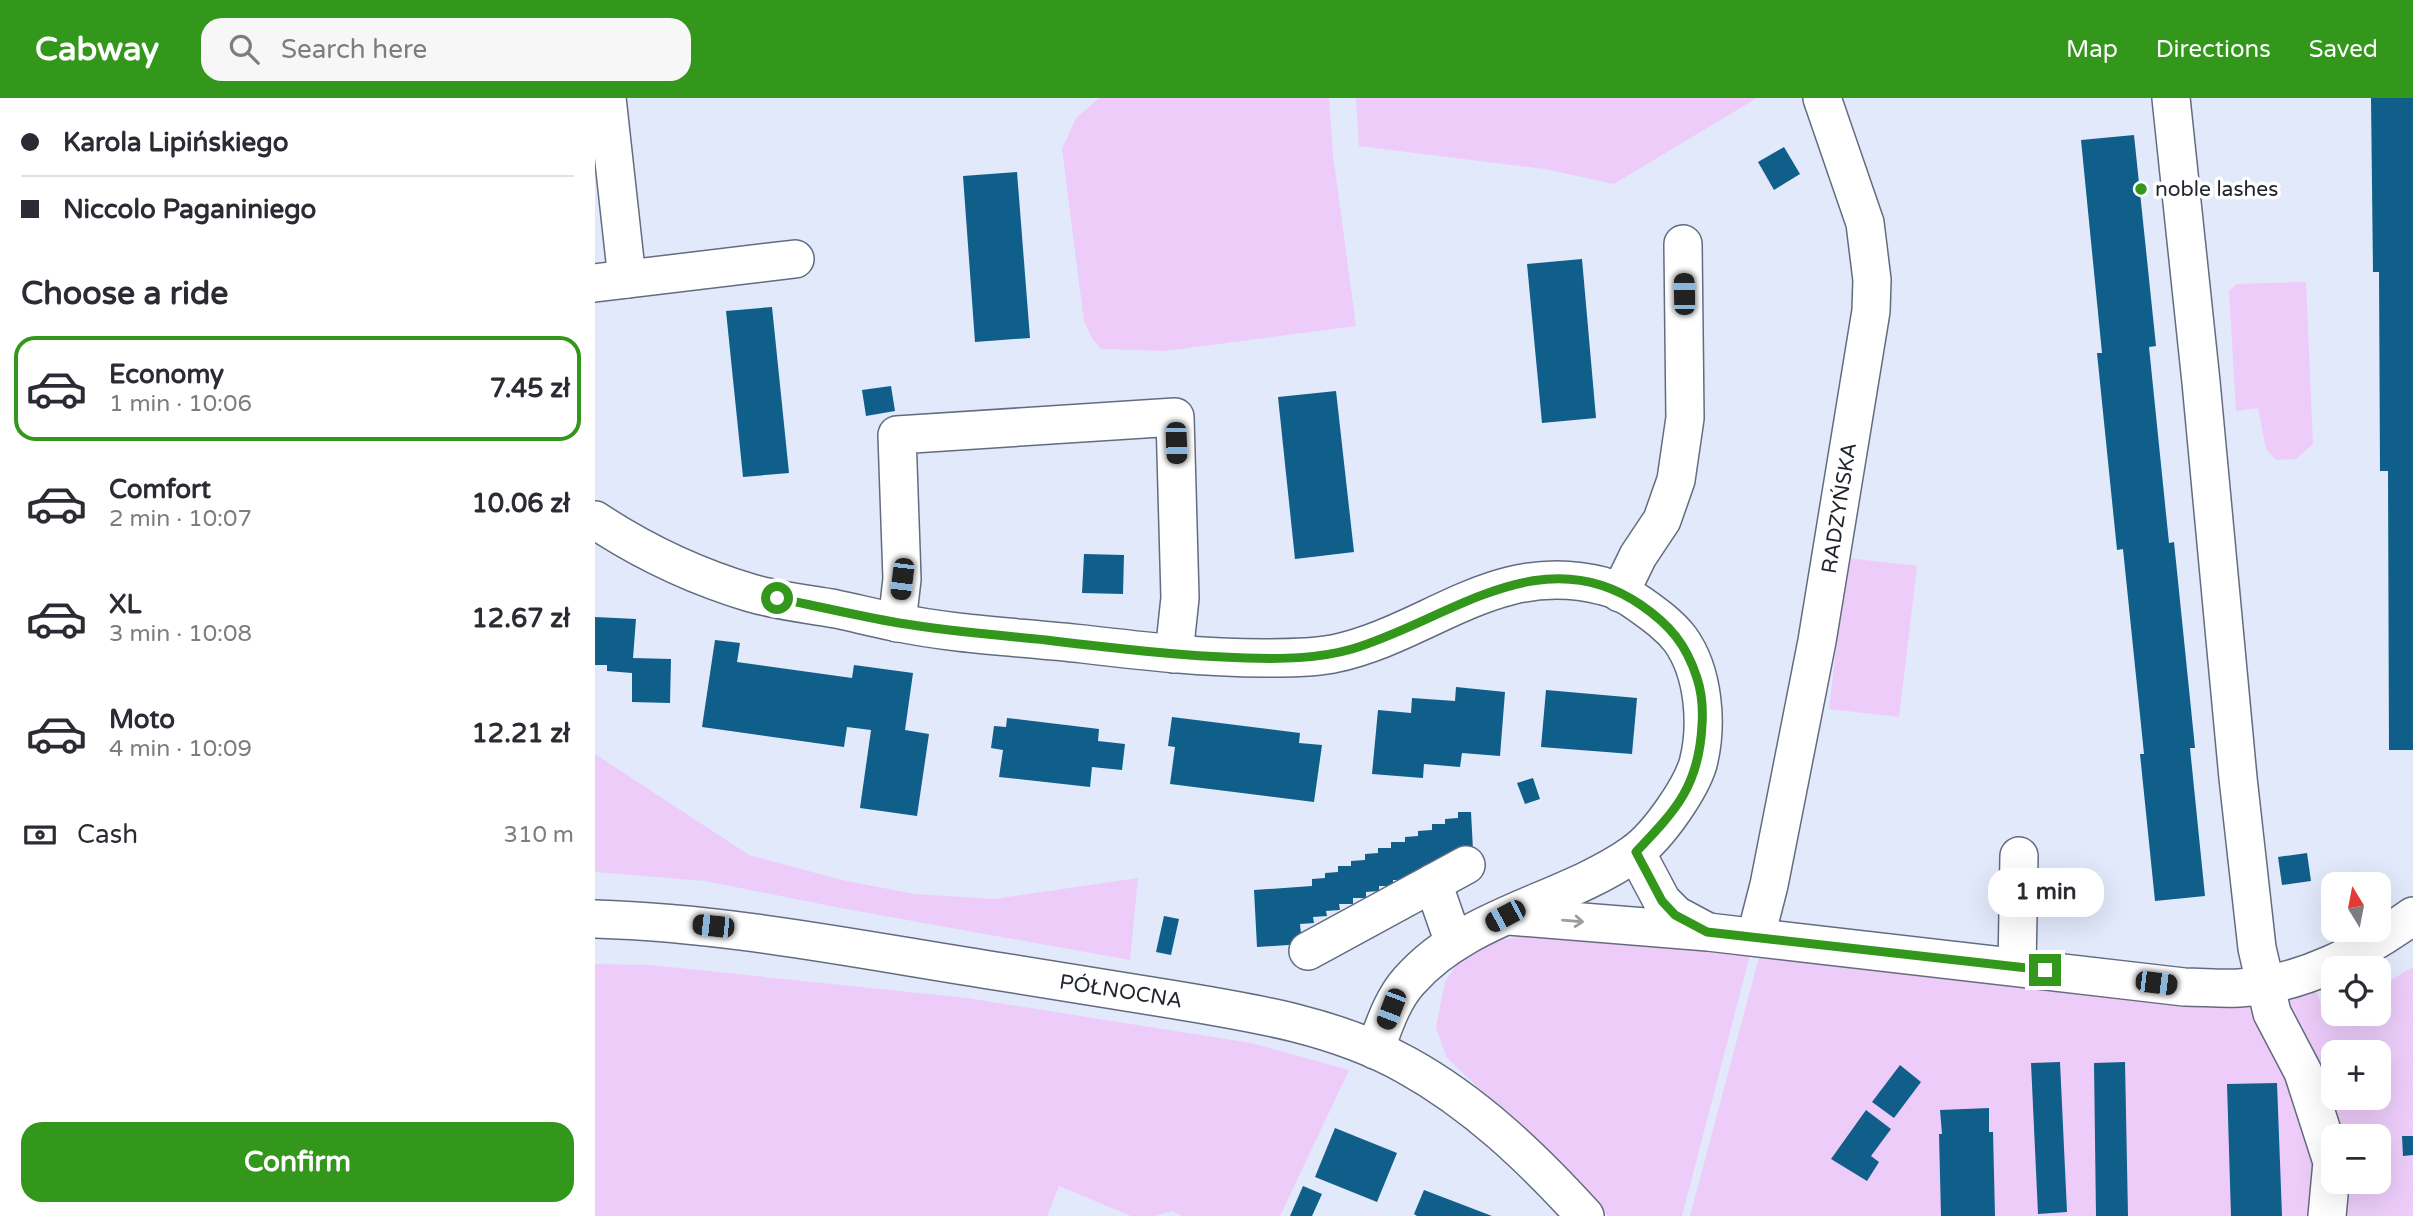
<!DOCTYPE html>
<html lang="en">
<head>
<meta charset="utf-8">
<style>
	body { margin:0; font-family:"Varela Round",sans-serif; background:#f7f7f7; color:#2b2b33; height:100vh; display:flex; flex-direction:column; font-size:26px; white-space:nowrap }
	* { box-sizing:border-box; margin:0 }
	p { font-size:23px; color:#7c7c81 }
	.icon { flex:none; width:38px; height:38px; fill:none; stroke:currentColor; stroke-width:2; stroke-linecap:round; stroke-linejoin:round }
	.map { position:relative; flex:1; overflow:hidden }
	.panel { display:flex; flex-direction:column; background:#fff; width:595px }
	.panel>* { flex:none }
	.guide { display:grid; align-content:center; height:154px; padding:0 21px; background:#fff }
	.needle { width:46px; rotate:350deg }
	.controls { position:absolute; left:1726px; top:774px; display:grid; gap:14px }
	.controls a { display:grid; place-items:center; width:70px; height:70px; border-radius:14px; background:#fff; box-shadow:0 7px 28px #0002; font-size:35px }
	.end { position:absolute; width:32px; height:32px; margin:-16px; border:9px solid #33971b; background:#fff; box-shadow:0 0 0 4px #fff }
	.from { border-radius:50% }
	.bubble { position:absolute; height:49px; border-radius:21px; background:#fff; box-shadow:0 7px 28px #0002; font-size:23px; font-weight:800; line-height:49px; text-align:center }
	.car { position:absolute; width:21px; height:42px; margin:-21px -10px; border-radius:9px; box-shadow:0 0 5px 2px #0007; background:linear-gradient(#222 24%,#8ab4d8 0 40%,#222 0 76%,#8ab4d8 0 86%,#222 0) }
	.guide b { display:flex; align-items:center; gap:24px; height:66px; font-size:26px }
	.guide b+b { border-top:2px solid #e1e1e2 }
	.guide i { width:18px; height:18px; background:#2b2b33 }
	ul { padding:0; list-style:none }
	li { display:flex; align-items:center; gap:21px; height:105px; margin:0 14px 10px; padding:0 7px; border:4px solid transparent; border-radius:21px }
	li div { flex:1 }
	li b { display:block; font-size:26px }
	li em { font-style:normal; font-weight:800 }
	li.on { border-color:#33971b }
	li>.icon { width:63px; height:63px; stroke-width:1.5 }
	h2 { padding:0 21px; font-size:32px; line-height:84px }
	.pay { display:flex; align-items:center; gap:18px; height:77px; padding:0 21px; font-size:26px }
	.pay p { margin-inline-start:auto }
	.action { display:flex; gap:14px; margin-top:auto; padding:14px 21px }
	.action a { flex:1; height:80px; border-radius:21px; background:#33971b; color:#fff; font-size:28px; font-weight:800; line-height:80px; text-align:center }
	header { display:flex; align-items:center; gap:42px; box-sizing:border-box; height:98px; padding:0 35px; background:#33971b; color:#fff }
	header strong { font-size:33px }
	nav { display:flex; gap:38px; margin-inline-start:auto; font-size:24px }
	.search { width:490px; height:63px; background:#f7f7f7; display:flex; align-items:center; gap:18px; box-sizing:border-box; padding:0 24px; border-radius:21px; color:#7c7c81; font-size:26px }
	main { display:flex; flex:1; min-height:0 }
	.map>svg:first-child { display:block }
</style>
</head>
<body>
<header>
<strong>Cabway</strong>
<div class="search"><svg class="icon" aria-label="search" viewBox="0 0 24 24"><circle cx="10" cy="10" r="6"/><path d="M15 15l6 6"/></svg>Search here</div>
<nav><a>Map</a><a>Directions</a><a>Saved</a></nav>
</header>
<main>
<section class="panel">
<div class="guide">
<b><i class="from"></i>Karola Lipińskiego</b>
<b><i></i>Niccolo Paganiniego</b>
</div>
<h2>Choose a ride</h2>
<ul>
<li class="on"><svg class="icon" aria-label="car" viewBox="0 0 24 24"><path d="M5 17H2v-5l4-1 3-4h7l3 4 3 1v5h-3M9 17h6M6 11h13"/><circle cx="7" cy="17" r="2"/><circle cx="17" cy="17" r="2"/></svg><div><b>Economy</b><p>1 min · 10:06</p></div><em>7.45 zł</em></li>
<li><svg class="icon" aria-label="car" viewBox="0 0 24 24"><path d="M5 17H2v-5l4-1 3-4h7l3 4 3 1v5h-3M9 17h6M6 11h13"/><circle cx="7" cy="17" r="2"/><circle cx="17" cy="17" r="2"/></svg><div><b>Comfort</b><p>2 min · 10:07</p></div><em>10.06 zł</em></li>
<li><svg class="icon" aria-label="car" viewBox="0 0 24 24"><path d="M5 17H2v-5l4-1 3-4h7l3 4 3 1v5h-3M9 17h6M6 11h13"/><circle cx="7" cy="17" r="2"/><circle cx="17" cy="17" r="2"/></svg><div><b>XL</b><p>3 min · 10:08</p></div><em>12.67 zł</em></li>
<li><svg class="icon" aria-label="car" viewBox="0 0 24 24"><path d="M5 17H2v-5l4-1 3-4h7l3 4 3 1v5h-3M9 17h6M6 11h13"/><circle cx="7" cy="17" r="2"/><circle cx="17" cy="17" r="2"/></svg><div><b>Moto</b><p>4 min · 10:09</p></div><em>12.21 zł</em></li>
</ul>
<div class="pay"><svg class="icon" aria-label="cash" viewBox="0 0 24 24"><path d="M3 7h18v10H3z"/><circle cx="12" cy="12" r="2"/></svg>Cash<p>310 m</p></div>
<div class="action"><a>Confirm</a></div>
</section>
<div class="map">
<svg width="1818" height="1118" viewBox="0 0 1818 1118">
	<rect width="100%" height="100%" fill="#e1e9fb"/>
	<g fill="#edccfa" fill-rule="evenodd">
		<path d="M504 0H734L738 57 761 228 570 253 506 251 497 240 489 223 467 51 481 20Z"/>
		<path d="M761 0H1162L1019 86 950 71 764 48Z"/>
		<path d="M1711 184 1718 346 1701 361 1681 362 1671 351 1663 310 1641 313 1634 194 1641 186Z"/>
		<path d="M1252 460 1322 468 1304 619 1234 611Z"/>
		<path d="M0 656 154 757 247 782 319 796 399 801 543 780 535 862 251 811 110 783 0 774Z"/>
		<path d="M950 833 1155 857 1087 1118H1013L969 1070 852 960 841 930 850 884 862 866 881 852 897 844Z"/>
		<path d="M1166 857 1613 905 1697 901 1721 893 1730 916 1738 912V915H1783V890L1818 869V1118H1095L1163 863ZM1738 954H1783V999H1738ZM1738 1038H1783V1083H1738Z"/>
		<path d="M0 866 55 867 372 900 656 945 754 972 685 1118H587L577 1113 560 1118H536L464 1088 452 1118H0Z"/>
	</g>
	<g fill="#105e8a">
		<path d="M1776 0H1818V652H1794L1793 373H1785L1784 174H1778Z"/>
		<path d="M1539 37 1561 248 1554 249 1574 445 1579 444 1600 650H1595L1610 798 1560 803 1545 656H1549L1528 451 1522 452 1502 255H1507L1486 42Z"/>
		<path d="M1189 49 1205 76 1179 92 1163 64Z"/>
		<path d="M422 74 435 240 380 244 368 78Z"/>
		<path d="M987 161 1001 320 947 325 932 166Z"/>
		<path d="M177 209 194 375 148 379 131 213Z"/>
		<path d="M296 288 300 313 271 318 267 292Z"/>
		<path d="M741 293 759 454 700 461 683 299Z"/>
		<path d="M489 456 529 457 528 496 487 495Z"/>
		<path d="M0 519 41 521 38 560 76 561 75 605 37 604V575L12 573V567H0Z"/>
		<path d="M120 542 145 545 142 564 257 580 259 567 318 575 310 632 334 636 322 718 265 710 276 632 252 629 249 649 107 629Z"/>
		<path d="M861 589 910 594 905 658 867 655 865 669 829 666 828 680 777 676 783 612 816 615 817 600 860 603Z"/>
		<path d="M951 592 1042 600 1037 656 946 649Z"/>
		<path d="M577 619 705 635 704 645 727 647 719 704 575 686 580 649 573 648Z"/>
		<path d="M412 620 504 631 503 643 530 646 527 672 497 669 495 689 404 679 408 652 396 650 399 628 411 629Z"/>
		<path d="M938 680 945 701 930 706 922 685Z"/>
		<path d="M863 714H876L878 752 838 770 824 771 825 776 811 777V782H798V788H784V793L771 794V800H758V806H744L745 812 731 813 732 818 718 819 719 825 705 826 707 846 662 849 659 792 717 788V781L730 780V775L743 774V768H756V763L770 762V756L783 755V750H796V744H810V739L823 738V733L837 732V726H850V721L863 720Z"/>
		<path d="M1712 755 1716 783 1687 787 1683 759Z"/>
		<path d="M569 818 584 821 576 857 561 854Z"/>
		<path d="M1465 964 1472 1114 1443 1116 1436 965Z"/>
		<path d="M1530 964 1533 1118H1501L1499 965Z"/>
		<path d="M1305 967 1326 984 1299 1020 1277 1004Z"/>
		<path d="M1682 985 1687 1118H1636L1632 986Z"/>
		<path d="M1394 1010V1034H1398L1400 1118H1346L1344 1036H1347L1345 1012Z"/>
		<path d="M1271 1012 1296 1031 1276 1058 1284 1064 1272 1083 1236 1061Z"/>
		<path d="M740 1030 802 1055 782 1104 720 1079Z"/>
		<path d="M1807 1038H1818V1057L1808 1058Z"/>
		<path d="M708 1088 727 1096 717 1118H695Z"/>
		<path d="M829 1092 897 1118H822L819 1116Z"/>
	</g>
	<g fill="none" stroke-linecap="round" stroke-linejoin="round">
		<defs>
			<g id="minor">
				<path d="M12 0 32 181"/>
				<path d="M1576 0 1606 284 1643 680 1662 850 1677 915 1708 974 1737 1064 1732 1118"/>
				<path d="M0 185 200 161"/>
				<path d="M0 422C47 453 102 479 156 495 183 503 213 506 241 511 260 515 280 520 300 524 361 537 426 539 488 546 548 553 608 560 669 560 692 560 715 560 738 556 834 536 901 460 1008 488 1022 491 1035 499 1046 507 1060 517 1074 527 1085 541 1109 574 1113 627 1103 666 1098 682 1088 698 1079 711 1068 727 1054 745 1038 756 968 805 873 816 814 883 797 902 789 928 780 952"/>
				<path d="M1025 495 1043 458 1067 422 1081 382 1090 320 1088 146"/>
				<path d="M302 525 307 481 302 337 580 319 585 500 579 556"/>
				<path d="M1041 754 1067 803 1081 817 1109 832"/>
				<path d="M838 785 859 845"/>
				<path d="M914 818 1113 834 1589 889C1607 889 1626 891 1644 890 1709 886 1766 855 1818 818"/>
				<path d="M0 821C137 825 271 853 407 874 465 883 523 893 581 902 660 915 741 928 811 967 880 1005 937 1060 990 1118"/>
				<path d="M1165 822 1174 787 1222 543 1276 213 1277 182 1270 125 1227 0"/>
				<path d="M713 853 871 767"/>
				<path d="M1422 869 1424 758"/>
			</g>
		</defs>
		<use href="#minor" stroke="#636c7f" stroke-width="40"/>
		<use href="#minor" stroke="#fff" stroke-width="37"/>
	</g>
	<defs><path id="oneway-shaft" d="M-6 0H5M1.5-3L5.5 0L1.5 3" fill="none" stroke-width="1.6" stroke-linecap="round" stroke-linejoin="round" transform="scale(1.75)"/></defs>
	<use stroke="#9b9da0" href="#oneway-shaft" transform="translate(978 823) rotate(5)"/>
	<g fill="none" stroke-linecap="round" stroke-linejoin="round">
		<path stroke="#33971b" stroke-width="9" d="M182 500C222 508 263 518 304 525 352 533 402 537 451 542 517 550 584 558 651 560 687 561 722 561 757 551 852 523 946 438 1046 507 1075 527 1091 546 1102 580 1107 595 1108 612 1107 627 1104 688 1081 712 1041 754L1067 803 1080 817 1112 834 1450 872"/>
	</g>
	<circle fill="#33971b" stroke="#fff" stroke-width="2.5" cx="1546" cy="91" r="7"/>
	<g text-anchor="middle" stroke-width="7" stroke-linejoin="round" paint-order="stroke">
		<g font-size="21" fill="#21252d" stroke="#fff" text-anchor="start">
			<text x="1560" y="98">noble lashes</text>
		</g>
		<g font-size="21" fill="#21252d" stroke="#fff">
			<text transform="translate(1244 410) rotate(-81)" y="7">RADZYŃSKA</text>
			<text transform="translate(526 893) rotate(9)" y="7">PÓŁNOCNA</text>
		</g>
	</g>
</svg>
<div class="controls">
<a><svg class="needle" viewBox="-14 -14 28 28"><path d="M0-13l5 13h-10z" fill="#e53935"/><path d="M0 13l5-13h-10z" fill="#7c7c81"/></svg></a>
<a><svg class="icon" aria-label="locate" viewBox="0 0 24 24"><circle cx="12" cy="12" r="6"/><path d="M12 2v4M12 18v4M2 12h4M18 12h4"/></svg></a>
<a>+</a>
<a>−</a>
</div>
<i class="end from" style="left:182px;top:500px"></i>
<i class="end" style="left:1450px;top:872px"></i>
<div class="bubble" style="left:1393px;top:770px;width:116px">1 min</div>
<i class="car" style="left:1089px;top:196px;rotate:359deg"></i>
<i class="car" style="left:581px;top:345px;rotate:178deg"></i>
<i class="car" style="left:307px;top:481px;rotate:187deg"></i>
<i class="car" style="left:910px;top:818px;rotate:242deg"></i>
<i class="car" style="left:118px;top:828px;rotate:276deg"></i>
<i class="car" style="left:1561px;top:885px;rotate:97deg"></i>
<i class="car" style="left:796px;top:911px;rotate:201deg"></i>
</div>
</main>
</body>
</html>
